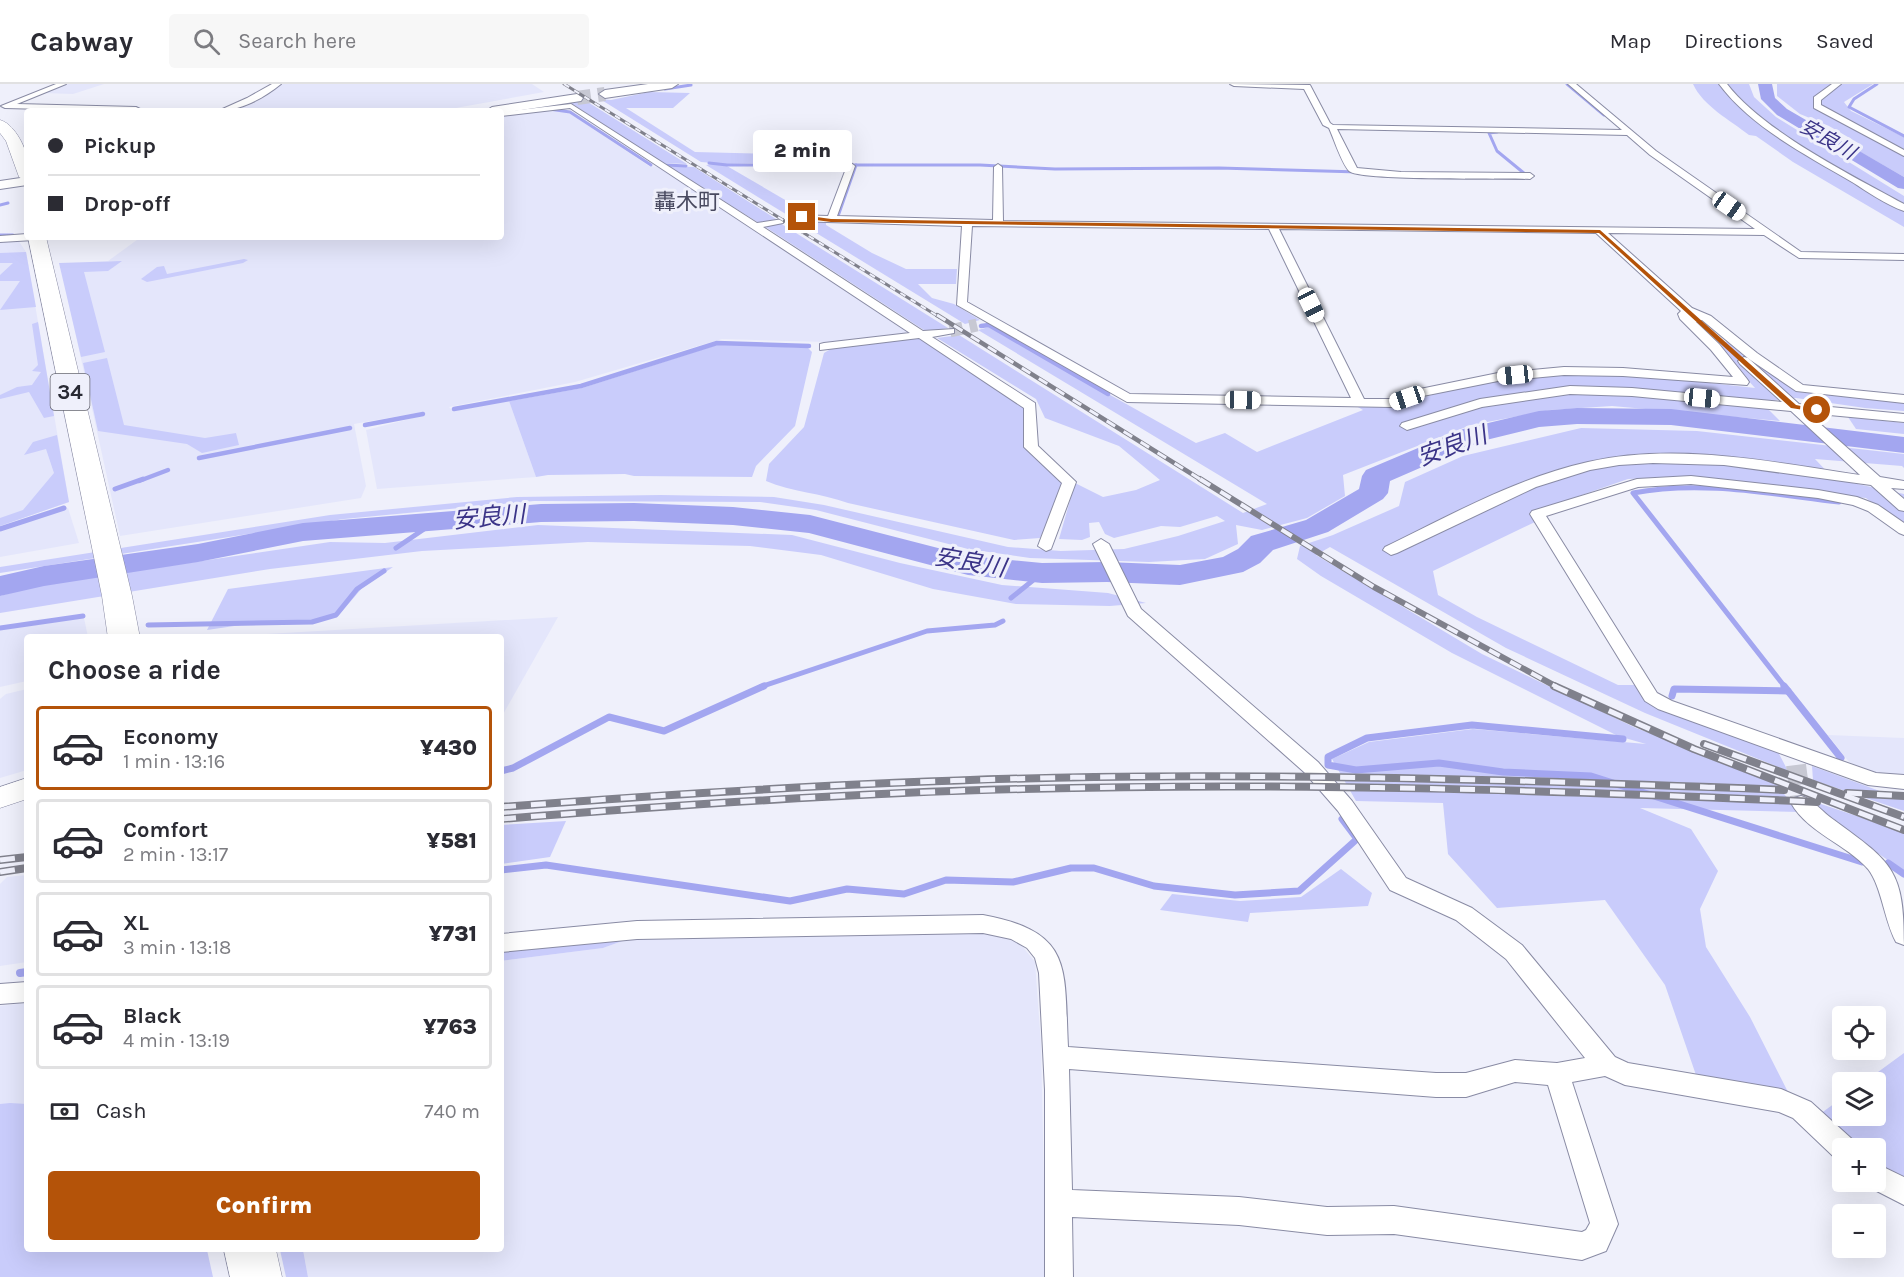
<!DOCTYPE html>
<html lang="en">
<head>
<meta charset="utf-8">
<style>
	body { margin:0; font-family:Karla,"Noto Sans JP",sans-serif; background:#f7f7f7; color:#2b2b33; height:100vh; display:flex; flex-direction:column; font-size:22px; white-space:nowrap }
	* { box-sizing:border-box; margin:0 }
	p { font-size:20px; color:#7c7c81 }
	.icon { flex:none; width:33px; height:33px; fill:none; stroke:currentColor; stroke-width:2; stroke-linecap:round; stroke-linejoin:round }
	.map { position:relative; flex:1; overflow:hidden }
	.drawer { position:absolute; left:24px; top:550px; width:480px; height:618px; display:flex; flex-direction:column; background:#fff; border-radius:6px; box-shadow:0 6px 24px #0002 }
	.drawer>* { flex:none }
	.banner { position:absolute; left:24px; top:24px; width:480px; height:132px; border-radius:6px; box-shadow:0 6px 24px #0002; display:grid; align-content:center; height:132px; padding:0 24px; background:#fff }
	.fabs { position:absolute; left:1832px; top:922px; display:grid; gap:12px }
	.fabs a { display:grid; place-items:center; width:54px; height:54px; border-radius:6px; background:#fff; box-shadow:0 6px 24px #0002; font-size:30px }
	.end { position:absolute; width:27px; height:27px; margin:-14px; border:8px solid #b45309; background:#fff; box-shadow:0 0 0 3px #fff }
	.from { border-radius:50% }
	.bubble { position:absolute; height:42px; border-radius:6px; background:#fff; box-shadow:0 6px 24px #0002; font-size:20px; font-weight:800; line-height:42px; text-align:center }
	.car { position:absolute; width:18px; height:36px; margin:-18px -9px; border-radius:8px; box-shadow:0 0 4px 2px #0007; background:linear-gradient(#fff 24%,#345 0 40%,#fff 0 76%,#345 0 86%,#fff 0) }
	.banner b { display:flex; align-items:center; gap:21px; height:57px; font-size:22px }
	.banner b+b { border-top:2px solid #e1e1e2 }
	.banner i { width:15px; height:15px; background:#2b2b33 }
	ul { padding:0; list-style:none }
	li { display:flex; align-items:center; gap:18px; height:84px; margin:0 12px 9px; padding:0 12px; border:3px solid #e1e1e2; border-radius:6px }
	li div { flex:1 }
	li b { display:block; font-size:22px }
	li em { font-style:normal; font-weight:800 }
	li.on { border-color:#b45309 }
	li>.icon { width:54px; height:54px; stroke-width:1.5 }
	h2 { padding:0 24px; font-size:27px; line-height:72px }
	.pay { display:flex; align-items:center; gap:15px; height:66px; padding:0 24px; font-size:22px }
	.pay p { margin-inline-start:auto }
	.cta { display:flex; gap:12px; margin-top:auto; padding:12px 24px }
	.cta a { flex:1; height:69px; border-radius:6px; background:#b45309; color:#fff; font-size:24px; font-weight:800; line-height:69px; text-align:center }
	header { display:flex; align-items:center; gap:36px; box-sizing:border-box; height:84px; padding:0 30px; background:#fff; border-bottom:2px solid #e1e1e2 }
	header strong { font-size:28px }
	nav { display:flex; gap:33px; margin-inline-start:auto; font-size:21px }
	.search { width:420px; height:54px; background:#f7f7f7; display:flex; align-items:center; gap:15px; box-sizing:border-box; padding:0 21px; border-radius:6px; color:#7c7c81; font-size:22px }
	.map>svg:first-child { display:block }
</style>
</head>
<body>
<header>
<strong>Cabway</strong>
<div class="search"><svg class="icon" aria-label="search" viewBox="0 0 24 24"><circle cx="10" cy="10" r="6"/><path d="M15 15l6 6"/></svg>Search here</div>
<nav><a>Map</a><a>Directions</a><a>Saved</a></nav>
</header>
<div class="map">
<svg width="1904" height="1193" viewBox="0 0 1904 1193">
	<rect width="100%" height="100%" fill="#eff0fb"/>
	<g fill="#e4e6fb">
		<path d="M66 0H104L73 10 43 9Z"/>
		<path d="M282 0H532L544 8 439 27H227L255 16Z"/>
		<path d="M542 26 568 28 649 82 660 83 916 250 826 258 722 255 575 298 449 323 453 327 509 317 536 393 377 405 366 346 425 331 422 328 354 340 366 402 361 414 120 452 62 188 121 178 108 177 141 153H501V33Z"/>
		<path d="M18 156 26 168 69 418 0 442V157Z"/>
		<path d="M68 424 79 459 0 473V448Z"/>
		<path d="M558 533 501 634V554L215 553Z"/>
		<path d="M84 534 88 553 27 554V597L0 603V546Z"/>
		<path d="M27 605V686L0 694V615L6 610Z"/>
		<path d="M1828 651 1904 654V691L1875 690 1849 678Z"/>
		<path d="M27 791V878L0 882V800L7 793Z"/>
		<path d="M983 848 1006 852 1023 863 1035 878 1041 960 1046 1193H308L303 1166H501V877L603 864 639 851Z"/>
		<path d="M27 919V1020H0V922Z"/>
	</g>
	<g fill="#c9ccfb">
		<path d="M1693 0H1749L1754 13 1776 33 1904 112V143L1793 78 1756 52 1749 51C1730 36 1703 22 1693 0Z"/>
		<path d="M1777 0H1873L1844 18 1851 27 1904 53V93L1857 66 1860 60 1829 42 1800 30 1777 12Z"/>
		<path d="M649 8 690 9 673 24H626L695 68 770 70 762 79 725 80 701 78 600 15 611 16Z"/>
		<path d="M586 17 687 80 663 79 574 21 563 20Z"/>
		<path d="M712 80 727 82 811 131 789 132 706 81Z"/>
		<path d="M668 82 694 83 776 135 759 139Z"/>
		<path d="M808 134 826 138V141L872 169 906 185H957L956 200H918L932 214 954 220 980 236 965 240 795 136Z"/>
		<path d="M780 139 948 244 927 248 764 142Z"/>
		<path d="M26 168 36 223 0 226 20 197H0V191L13 179H0V169Z"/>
		<path d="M244 175 248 176 243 179 147 198 141 195 157 183 164 182 167 190Z"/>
		<path d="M122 177 108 187 84 188 105 268 81 273 59 179Z"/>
		<path d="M38 238 54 332 44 334 29 308 0 315V311L17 303 32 301 41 288 32 287 38 281 32 240Z"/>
		<path d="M989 243 1196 359 1225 349 1257 368 1363 326 1356 322H1396L1448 306 1507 293 1571 289 1656 293 1755 304 1714 258H1729L1799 308 1904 317V327L1865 324 1796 314 1761 318 1780 337 1612 322 1551 326 1471 341 1343 391 1345 412 1307 434 1262 446 1236 441 1238 460 1205 475 1149 478 1030 474 968 465 816 426 760 418 534 417 344 435 0 489V483L330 431 517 413 661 411 774 413 824 421 1008 463 1061 467 1124 465 1178 452 1225 437 1217 432 1180 443 1161 442 1114 454 1105 450 1099 438 1089 439 1090 453 1082 456 1059 455 1075 399 1103 413 1136 406 1160 396 1119 362 1045 334 1036 315 937 254 959 251 1243 429 1267 420 978 246Z"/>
		<path d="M921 254 1024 324V364L1066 399 1040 454 1014 456 848 419C821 409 792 408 766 397L769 380 804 343 824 269 834 263Z"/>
		<path d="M720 260 808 264 812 268 795 342 756 382 752 393 634 392 625 390 548 391 536 393 509 317 582 304Z"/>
		<path d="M107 274 124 341 205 354 236 349 239 361 202 369 187 360 98 347 83 279Z"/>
		<path d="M1848 333 1904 339V350L1856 345Z"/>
		<path d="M1581 344 1697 347 1904 370V384L1902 382 1815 375 1834 395 1904 410V443L1866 414 1673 393 1628 395 1530 429 1535 438 1433 487 1438 511 1477 533 1618 601H1637L1777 666 1788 687 1645 629 1506 564 1330 463 1316 471 1482 570 1636 644 1786 700 1784 710 1800 728 1640 724 1691 745 1718 787 1700 825 1706 863 1750 933 1789 1010 1696 991 1665 901 1605 816 1497 824 1448 770 1443 719 1356 717 1332 675 1369 658 1473 645 1646 660 1618 652 1452 569 1321 492 1297 475 1300 462 1333 451 1399 422 1405 398 1463 372Z"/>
		<path d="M57 351 69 418 0 442V434L23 426 54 389 46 365 24 371 33 358Z"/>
		<path d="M538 441 792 451 900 479 1002 501 1108 509 1146 519 1110 522 1016 520 933 505 821 471 750 462 588 458 422 467 270 485 0 529V512L38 501 330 458 385 459Z"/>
		<path d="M393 483 362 504 339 531 312 540H248L207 546 228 505Z"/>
		<path d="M1812 682 1904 716V727L1813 696Z"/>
		<path d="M1818 719 1904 748V787L1821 731Z"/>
		<path d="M566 737 550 773 501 780V741Z"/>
		<path d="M1341 785 1372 809 1368 822 1250 829 1248 838 1160 826 1172 810 1240 817 1301 813Z"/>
		<path d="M639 851 603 864 501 877V865Z"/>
		<path d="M1904 969V1095L1875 1080V1065H1859L1820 1030 1842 1014V1032H1875V999H1863Z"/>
		<path d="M10 1019 27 1020V1166H207L213 1193H0V1020Z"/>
		<path d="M280 1166H303L308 1193H286Z"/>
	</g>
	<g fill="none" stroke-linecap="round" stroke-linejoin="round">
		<g stroke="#a3a6f0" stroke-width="3">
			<path d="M1567 0 1604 31"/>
			<path d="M1877 0 1854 15 1849 23 1904 52"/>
			<path d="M665 5 691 1"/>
			<path d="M549 25 570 28 651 81"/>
			<path d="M1497 48 1489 49 1497 67 1525 90 1519 91"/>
			<path d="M709 79 727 81H980L1055 85 1219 84 1359 88"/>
			<path d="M666 81 686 82"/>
			<path d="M0 121 8 119"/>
			<path d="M840 135H837L856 81"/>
			<path d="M0 151H13"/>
		</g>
		<g stroke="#a3a6f0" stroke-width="4.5">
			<path d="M981 242 989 241 1108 310"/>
			<path d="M454 325 581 302 717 259 809 262"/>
			<path d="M365 341 423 330"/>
			<path d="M199 374 350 344"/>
			<path d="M139 397 168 386"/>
		</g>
		<g stroke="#a3a6f0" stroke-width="5">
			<path d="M115 405 143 395"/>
			<path d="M0 445 64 424"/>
			<path d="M396 464 433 439"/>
			<path d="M1011 514 1042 489"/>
			<path d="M148 541 312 538 336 531 357 505 384 487"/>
			<path d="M0 544 83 532"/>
			<path d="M760 603 927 547 995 541 1003 537"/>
			<path d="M1785 603 1633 409C1702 396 1770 410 1839 418"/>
		</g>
		<g stroke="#a3a6f0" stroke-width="7">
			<path d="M1788 607 1841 674"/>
			<path d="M1672 612 1674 605 1788 607 1784 602"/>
			<path d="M1623 655 1472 641 1367 654 1328 673V681L1356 686 1439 679 1503 688 1591 692 1862 778"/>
			<path d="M501 687 513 684 609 633 664 647 764 602"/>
			<path d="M1888 779 1904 790"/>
			<path d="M501 786 546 781 790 817 847 805 904 810 946 796 1013 798 1071 784H1094L1154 802 1235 811 1299 807 1357 755 1342 735"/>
		</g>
		<path stroke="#a3a6f0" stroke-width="8" d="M20 889 27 888"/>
		<g fill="#a3a6f0" fill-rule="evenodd">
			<path d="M1758 0H1772L1775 14 1787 25 1904 93V105L1898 104 1777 31 1761 15Z"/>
			<path d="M1577 324 1671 325 1904 353V369L1671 341 1577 340 1539 343 1482 357 1390 397 1388 409 1383 415 1328 448 1273 466 1260 479 1243 488 1180 501 1107 498 1042 499 968 491 809 449 733 441 634 437 541 438 303 457 198 478 44 502 0 512V492L44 482 198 460 303 439 541 420 634 419 733 423 810 431 969 472 1042 479 1107 478 1180 481 1223 473 1238 465 1251 452 1306 436 1359 405 1362 392 1366 386 1463 345 1539 327Z"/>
		</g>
		<path stroke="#c7c8d3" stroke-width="13" stroke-dasharray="13 7" stroke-linecap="butt" d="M950 247 977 241"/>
		<path stroke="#c7c8d3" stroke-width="20" stroke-dasharray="20 10" stroke-linecap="butt" d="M1796 681 1801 719"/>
		<path stroke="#c7c8d3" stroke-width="14" stroke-dasharray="14 7" stroke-linecap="butt" d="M577 14 605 10"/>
		<defs>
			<g id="street">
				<path d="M56 0H66L17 20 136 23 140 25 124 27 5 24 1 22Z"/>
				<path d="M272 0H281C264 14 240 27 218 27L247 14Z"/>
				<path d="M1230 0 1310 1 1330 39 1333 41 1622 46 1568 0H1576L1656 67 1801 168 1904 170V176L1799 174 1764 151 1608 149 1692 224 1711 232 1757 269 1803 301 1904 311V319L1796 307 1749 275 1702 236 1696 238 1719 260 1747 295 1749 298 1747 301 1623 292 1564 291 1498 297 1423 312 1391 323 1127 318 957 221 962 142 794 137 789 134 794 131 828 132 847 82 851 79 855 82 837 132 993 136 994 83 998 80 1002 83 1003 137 1755 145 1650 71 1627 51 1337 45 1357 84 1401 88 1530 89 1534 92 1530 95C1506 94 1359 97 1349 87 1341 78 1334 55 1329 44L1323 41 1304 5 1234 2ZM972 142 1269 145 1351 314 1130 310 967 218ZM1279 145 1596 149 1681 227 1678 230 1680 235 1711 266 1733 293 1623 284 1564 283 1498 289 1420 305 1390 315H1364Z"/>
				<path d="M1719 0H1727C1763 47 1851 91 1904 120V127C1886 121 1868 108 1852 98 1806 71 1751 43 1719 0Z"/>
				<path d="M1832 0H1841L1821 16V21L1904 66V72L1814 24V13Z"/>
				<path d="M571 20 757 139 783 135V139L763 143 923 247 954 245V249L932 253 1035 319 1038 362 1076 398 1051 465 1046 467 1038 462 1062 399 1024 363V324L919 254 820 266V260L824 259 910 249 570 24 501 32V28Z"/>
				<path d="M27 150V153H39L34 156 0 158V152Z"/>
				<path d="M1744 273 1748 274 1799 320 1904 330V338L1808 329 1880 393 1904 397V405L1891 404 1904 415V427L1899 426 1871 401 1724 381 1653 379 1619 381 1590 386 1536 403 1397 469 1391 471 1383 466 1385 463C1451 431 1516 394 1588 378 1677 358 1772 378 1860 391L1791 327 1632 312 1570 310 1482 323 1407 346 1400 342 1402 339 1480 315 1570 302 1632 304 1782 318 1740 280 1738 277Z"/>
				<path d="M1691 392 1818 406 1857 413 1878 421 1904 439V451L1899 449 1868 427 1853 421 1818 414 1691 400 1638 403 1546 432 1657 609 1672 617 1876 689 1904 691V705L1868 701 1658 625 1645 617 1530 430 1532 427 1637 395Z"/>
				<path d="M1101 455 1109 460 1141 525 1318 678 1352 717 1406 794 1472 824 1522 861 1615 973 1628 979 1781 1005 1811 1018 1853 1056 1857 1065H1842V1077L1835 1074 1793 1034 1779 1028 1625 1001 1605 992 1572 998 1618 1140 1606 1167 1582 1176 1394 1150 1327 1151 1239 1141 1072 1133 1073 1193H1045V1006L1039 889 1035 874 1027 864 1011 855 983 849 637 855 501 868V850L637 837 983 831C1074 848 1064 883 1068 963L1436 989H1466L1515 976 1557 979 1585 974 1506 875 1456 836 1390 806 1338 727 1304 688 1128 532 1093 460ZM1069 985 1436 1013H1466L1515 998 1548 1001 1590 1139 1586 1146 1582 1148 1394 1122 1327 1123 1239 1113 1072 1106Z"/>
				<path d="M1801 712C1813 715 1823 729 1834 736 1893 779 1904 786 1904 861L1896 858C1884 836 1882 803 1868 785 1846 760 1808 749 1791 719L1794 714Z"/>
				<path d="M27 898V918L0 920V900Z"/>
				<path d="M1875 1079 1904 1093V1121L1865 1101 1864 1098H1875Z"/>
			</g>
			<path id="secondary" d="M27 694V715L0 724V703Z"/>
			<g id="primary">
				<path d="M648 0H678L672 4 605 14 599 10 605 6Z"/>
				<path d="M577 10 583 14 581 17 501 29V27H486L492 23Z"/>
				<path d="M27 93V101L0 105V97Z"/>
			</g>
			<g id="highway">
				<path d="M0 36C13 39 25 61 27 74 28 81 27 90 27 98L19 93 6 57 0 49Z"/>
				<path d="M28 153H46L132 512 140 554H108L102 512Z"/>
				<path d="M224 1166H276L282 1193H230Z"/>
			</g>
		</defs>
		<use href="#street" stroke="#898ba4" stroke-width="2"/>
		<use href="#secondary" stroke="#898ba4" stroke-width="1"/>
		<use href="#primary" stroke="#898ba4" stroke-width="2"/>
		<use href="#highway" stroke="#898ba4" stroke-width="1"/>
		<use href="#street" fill="#fff" fill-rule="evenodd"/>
		<use href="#secondary" fill="#fff" fill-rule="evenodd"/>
		<use href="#primary" fill="#fff" fill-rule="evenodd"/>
		<use href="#highway" fill="#fff" fill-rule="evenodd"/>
		<defs>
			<path id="rail-far3" d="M564 0 939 233"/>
			<path id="rail-far2" d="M937 231 1203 397"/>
			<path id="rail-far1" d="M1200 395 1374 503 1557 603"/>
			<g id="rail">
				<path d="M1554 602 1694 665 1904 746"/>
				<path d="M1704 660 1904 733"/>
				<path d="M1847 709 1904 712"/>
				<path d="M501 723C698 708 896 696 1094 693 1324 690 1554 697 1784 706"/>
				<path d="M501 735C675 721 849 709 1023 705 1288 698 1552 706 1817 718"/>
				<path d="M0 776 27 773"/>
				<path d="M0 788 27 784"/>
			</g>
		</defs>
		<use href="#rail-far3" stroke="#80818c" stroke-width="3"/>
		<use href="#rail-far2" stroke="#80818c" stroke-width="4.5"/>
		<use href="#rail-far1" stroke="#80818c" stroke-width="6"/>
		<use href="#rail" stroke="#80818c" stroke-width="8"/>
		<use href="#rail-far3" stroke="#eff0fb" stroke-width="2" stroke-dasharray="6" stroke-linecap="butt"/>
		<use href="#rail-far2" stroke="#eff0fb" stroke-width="3" stroke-dasharray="10" stroke-linecap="butt"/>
		<use href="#rail-far1" stroke="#eff0fb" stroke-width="4" stroke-dasharray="12" stroke-linecap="butt"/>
		<use href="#rail" stroke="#eff0fb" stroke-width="5" stroke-dasharray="15" stroke-linecap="butt"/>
	</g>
	<path fill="#b45309" d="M802 131 831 135 967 137 1600 146 1796 321 1821 326 1817 328 1791 324 1599 149 831 138 801 134Z"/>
	<g text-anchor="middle" stroke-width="6" stroke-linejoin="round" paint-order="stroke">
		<g font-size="20" font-style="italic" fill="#3b3488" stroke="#eff0fb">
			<text transform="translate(1828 55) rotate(30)" y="7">安良川</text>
		</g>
		<rect fill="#eff0fb" stroke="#646570" stroke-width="1.5" x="50.5" y="290" width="39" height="36" rx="4.5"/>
		<g font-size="21" font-weight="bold" fill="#292a34">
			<text x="70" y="315">34</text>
		</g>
		<g font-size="22" fill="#494a60" stroke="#eff0fb">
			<text x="687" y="125">轟木町</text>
		</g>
		<g font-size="24" font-style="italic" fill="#3b3488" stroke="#eff0fb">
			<text transform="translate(1452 362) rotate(-20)" y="8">安良川</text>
			<text transform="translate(489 433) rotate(-5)" y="8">安良川</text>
			<text transform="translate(970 478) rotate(10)" y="8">安良川</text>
		</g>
	</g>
</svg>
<div class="fabs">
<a><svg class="icon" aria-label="locate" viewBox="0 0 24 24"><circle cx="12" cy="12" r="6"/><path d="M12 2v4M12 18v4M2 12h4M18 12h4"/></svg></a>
<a><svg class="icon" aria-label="layers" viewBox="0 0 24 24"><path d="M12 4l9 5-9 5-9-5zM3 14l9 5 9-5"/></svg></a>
<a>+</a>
<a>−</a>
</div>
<i class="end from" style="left:1817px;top:326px"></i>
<i class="end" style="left:802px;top:133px"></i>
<div class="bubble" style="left:753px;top:46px;width:99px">2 min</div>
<i class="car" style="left:1729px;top:122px;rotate:125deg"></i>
<i class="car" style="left:1311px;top:221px;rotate:154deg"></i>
<i class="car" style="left:1515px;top:291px;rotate:264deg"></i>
<i class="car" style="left:1407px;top:314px;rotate:251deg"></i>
<i class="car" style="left:1702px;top:314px;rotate:96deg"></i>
<i class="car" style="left:1243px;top:316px;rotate:91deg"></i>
<div class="banner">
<b><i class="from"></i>Pickup</b>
<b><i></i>Drop-off</b>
</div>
<section class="drawer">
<h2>Choose a ride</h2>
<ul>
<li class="on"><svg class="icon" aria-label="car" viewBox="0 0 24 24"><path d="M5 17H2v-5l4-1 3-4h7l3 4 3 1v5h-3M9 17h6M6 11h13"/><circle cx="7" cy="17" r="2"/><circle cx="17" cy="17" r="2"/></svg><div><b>Economy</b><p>1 min · 13:16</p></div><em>¥430</em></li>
<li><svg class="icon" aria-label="car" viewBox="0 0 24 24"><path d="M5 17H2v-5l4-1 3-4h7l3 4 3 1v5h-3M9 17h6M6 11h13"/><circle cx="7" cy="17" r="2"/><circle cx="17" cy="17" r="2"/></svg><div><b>Comfort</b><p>2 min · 13:17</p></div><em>¥581</em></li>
<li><svg class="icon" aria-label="car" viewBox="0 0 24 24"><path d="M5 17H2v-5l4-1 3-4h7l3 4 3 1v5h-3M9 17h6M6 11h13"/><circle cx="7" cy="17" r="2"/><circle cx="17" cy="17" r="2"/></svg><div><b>XL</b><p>3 min · 13:18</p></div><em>¥731</em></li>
<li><svg class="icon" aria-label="car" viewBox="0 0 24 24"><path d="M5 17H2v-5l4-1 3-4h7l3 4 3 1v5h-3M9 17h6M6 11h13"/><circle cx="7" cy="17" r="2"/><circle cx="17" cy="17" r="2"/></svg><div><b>Black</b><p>4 min · 13:19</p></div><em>¥763</em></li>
</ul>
<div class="pay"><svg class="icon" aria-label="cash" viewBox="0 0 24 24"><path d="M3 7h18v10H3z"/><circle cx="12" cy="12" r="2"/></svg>Cash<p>740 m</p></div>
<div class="cta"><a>Confirm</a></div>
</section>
</div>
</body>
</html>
